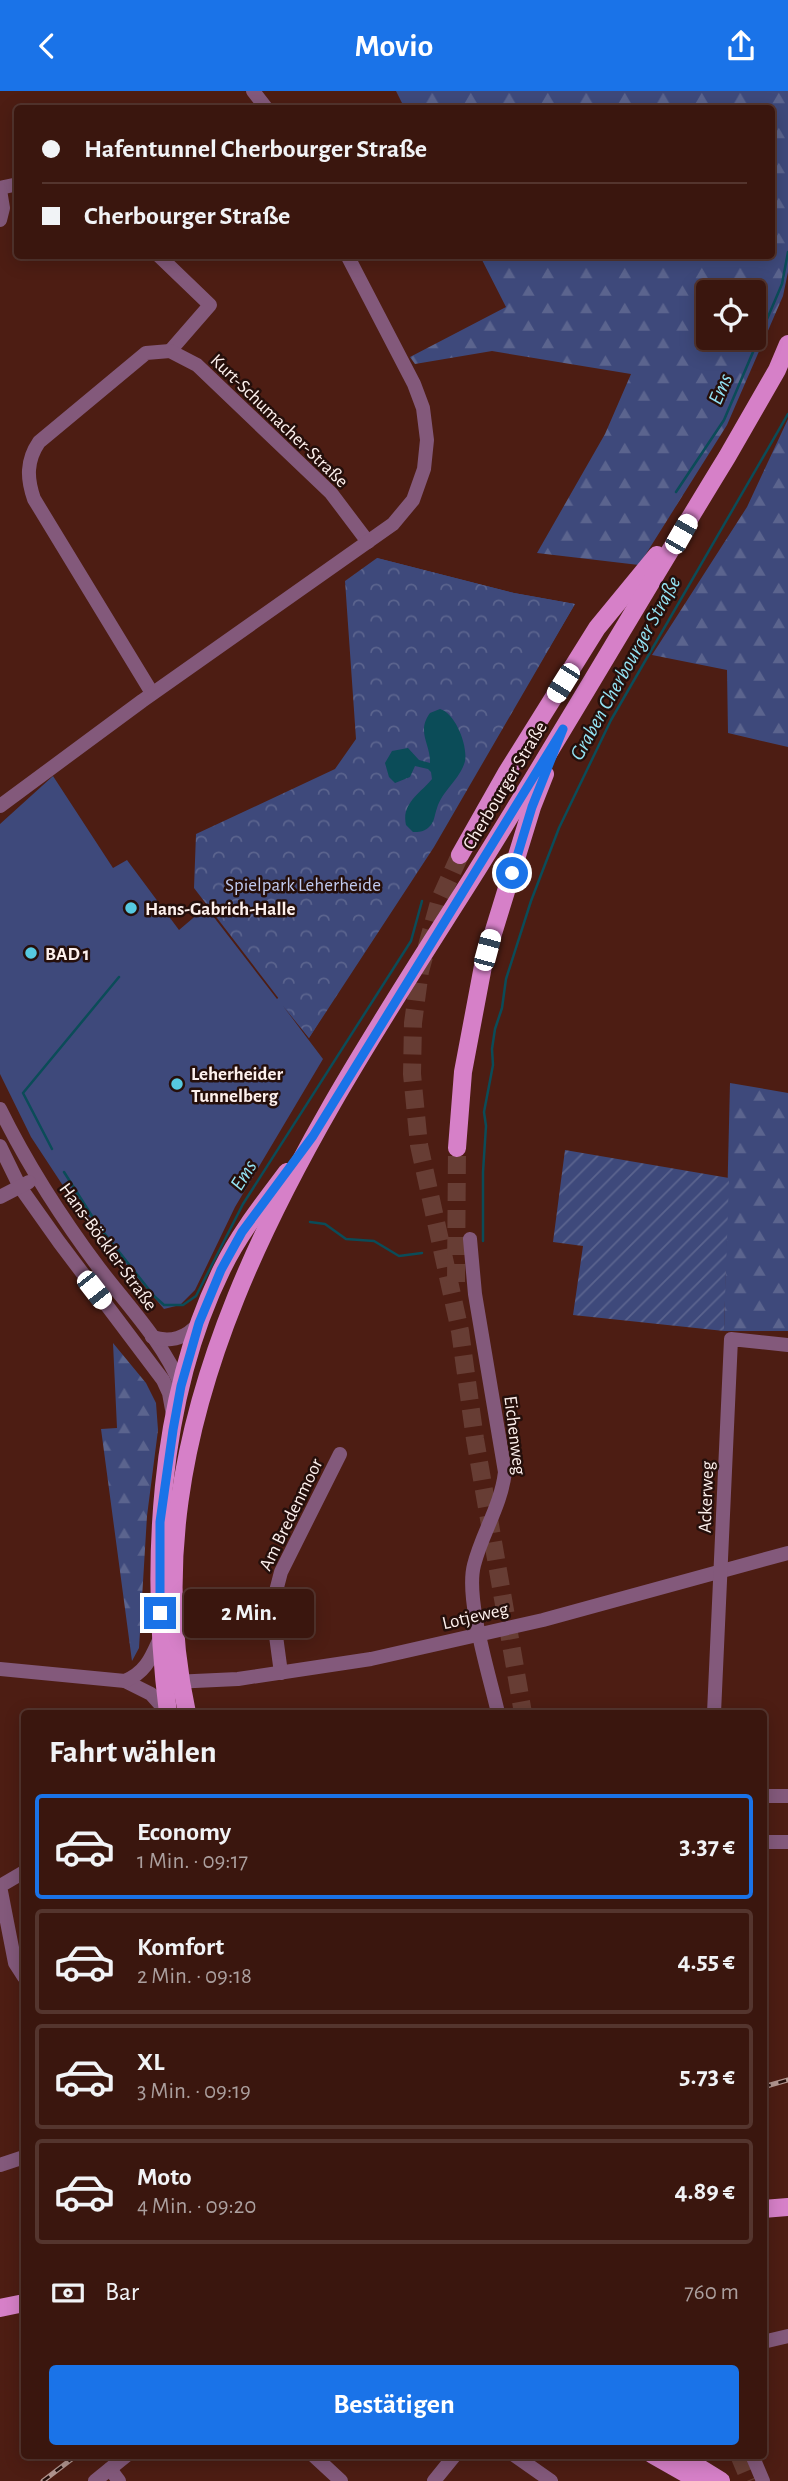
<!DOCTYPE html>
<html lang="de">
<head>
<meta charset="utf-8">
<style>
	body { margin:0; font-family:"Alegreya Sans",sans-serif; background:#45231c; color:#f1f3f6; height:100vh; display:flex; flex-direction:column; font-size:26px; white-space:nowrap }
	* { box-sizing:border-box; margin:0 }
	p { font-size:23px; color:#ab9f9e }
	.icon { flex:none; width:38px; height:38px; fill:none; stroke:currentColor; stroke-width:2; stroke-linecap:round; stroke-linejoin:round }
	.map { position:relative; flex:1; overflow:hidden }
	.sheet { position:absolute; left:21px; top:1619px; width:746px; height:749px; display:flex; flex-direction:column; background:#3a160e; border-radius:7px; box-shadow:0 4px 18px #0003,0 0 0 2px #54352e }
	.sheet>* { flex:none }
	.hud { position:absolute; left:14px; top:14px; width:761px; height:154px; border-radius:7px; box-shadow:0 4px 18px #0003,0 0 0 2px #54352e; display:grid; align-content:center; height:154px; padding:0 28px; background:#3a160e }
	.fabs { position:absolute; left:696px; top:189px; display:grid; gap:14px }
	.fabs a { display:grid; place-items:center; width:70px; height:70px; border-radius:7px; background:#3a160e; box-shadow:0 4px 18px #0003,0 0 0 2px #54352e; font-size:35px }
	.end { position:absolute; width:32px; height:32px; margin:-16px; border:9px solid #1a73e8; background:#fff; box-shadow:0 0 0 4px #fff }
	.from { border-radius:50% }
	.bubble { position:absolute; height:49px; border-radius:7px; background:#3a160e; box-shadow:0 4px 18px #0003,0 0 0 2px #54352e; font-size:23px; font-weight:700; line-height:49px; text-align:center }
	.car { position:absolute; width:21px; height:42px; margin:-21px -10px; border-radius:9px; box-shadow:0 0 5px 2px #0007; background:linear-gradient(#fff 24%,#345 0 40%,#fff 0 76%,#345 0 86%,#fff 0) }
	.hud b { display:flex; align-items:center; gap:24px; height:66px; font-size:26px }
	.hud b+b { border-top:2px solid #54352e }
	.hud i { width:18px; height:18px; background:#f1f3f6 }
	ul { padding:0; list-style:none }
	li { display:flex; align-items:center; gap:21px; height:105px; margin:0 14px 10px; padding:0 14px; border:4px solid #54352e; border-radius:7px }
	li div { flex:1 }
	li b { display:block; font-size:26px }
	li em { font-style:normal; font-weight:700 }
	li.selected { border-color:#1a73e8 }
	li>.icon { width:63px; height:63px; stroke-width:1.5 }
	h2 { padding:0 28px; font-size:32px; line-height:84px }
	.pay { display:flex; align-items:center; gap:18px; height:77px; padding:0 28px; font-size:26px }
	.pay p { margin-inline-start:auto }
	.cta { display:flex; gap:14px; margin-top:auto; padding:14px 28px }
	.cta a { flex:1; height:80px; border-radius:7px; background:#1a73e8; color:#fff; font-size:28px; font-weight:700; line-height:80px; text-align:center }
	header { display:flex; justify-content:space-between; align-items:center; height:91px; padding:0 28px; background:#1a73e8; color:#fff; font-size:32px; font-weight:700 }
	.map>svg:first-child { display:block }
</style>
</head>
<body>
<header><svg class="icon" aria-label="back" viewBox="0 0 24 24"><path d="M15 5l-7 7 7 7"/></svg>Movio<svg class="icon" aria-label="share" viewBox="0 0 24 24"><path d="M12 15V3M7 8l5-5 5 5M5 13v7h14v-7"/></svg></header>
<div class="map">
<svg width="788" height="2390" viewBox="0 0 788 2390">
	<defs>
		<pattern id="forest-firs" width="22" height="20" patternUnits="userSpaceOnUse" patternTransform="scale(1.75)"><rect width="22" height="20" fill="#3e497b"/><path d="M5 1l3.5 6h-7zM16 11l3.5 6h-7z" fill="#5b648e"/></pattern>
		<pattern id="park-crowns" width="20" height="18" patternUnits="userSpaceOnUse" patternTransform="scale(1.75)"><rect width="20" height="18" fill="#3e497b"/><path d="M2 6a3 3 0 1 1 6 0M12 15a3 3 0 1 1 6 0" fill="none" stroke="#5b648e"/></pattern>
		<pattern id="garden-furrows" width="10" height="10" patternUnits="userSpaceOnUse" patternTransform="scale(1.75)"><rect width="10" height="10" fill="#3e497b"/><path d="M-1 1l2-2M0 10L10 0M9 11l2-2" fill="none" stroke="#5b648e"/></pattern>
	</defs>
	<rect width="100%" height="100%" fill="#4d1d13"/>
	<path fill="#3e497b" d="M377 467 514 502 575 513 523 601 309 947 283 915 323 968 235 1116 195 1199 180 1214 164 1218 77 1116 31 1046 0 983V733L53 685 113 777 127 769 179 839 206 816 277 908 280 905 370 756Z"/>
	<g fill="url(#forest-firs)" fill-rule="evenodd">
		<path d="M396 0H788V181L783 205 727 334 639 474 537 462 605 343 631 283 492 260 415 273 410 266 506 216 480 165 772 164V18H405ZM709 201H754V247H709Z"/>
		<path d="M788 328V656L728 642 727 579 652 564 747 416Z"/>
		<path d="M730 992 788 1002V1240H724Z"/>
		<path d="M113 1252 146 1292 156 1312 158 1339 147 1425 139 1557 132 1570 101 1338 117 1337Z"/>
	</g>
	<path fill="url(#park-crowns)" d="M377 467 514 502 575 513 434 756 309 947 194 797 196 743 335 678 356 648 345 490Z"/>
	<path fill="url(#garden-furrows)" d="M565 1059 729 1087 724 1240 573 1224 583 1155 553 1151Z"/>
	<path fill="#0b4c58" d="M440 618C455 622 468 654 465 670 461 687 442 700 437 717 434 725 435 731 428 737 423 741 419 741 413 741L406 734C401 712 421 702 432 688L431 681 428 678 415 675 410 686 395 692 389 686 385 672 392 660 408 657 419 669 430 672C431 654 416 641 430 622Z"/>
	<g fill="none" stroke-linecap="round" stroke-linejoin="round">
		<g stroke="#0b4c58" stroke-width="2.5">
			<path d="M676 401 724 329 782 193 788 161"/>
			<path d="M52 1058 23 1002 119 886"/>
			<path d="M64 1081 97 1133 154 1205 164 1214H183L196 1205 243 1113 411 850 422 810"/>
			<path d="M310 1131 325 1133 346 1148 374 1150 399 1165 422 1162"/>
			<path d="M483 1150V1081L486 1035 484 1021 493 974 492 958 495 938 502 917 506 888 531 810 559 737 611 629 788 323"/>
		</g>
		<g stroke="#673d34" stroke-width="18" stroke-dasharray="18 9" stroke-linecap="butt">
			<path d="M460 764 440 808 420 880 413 932 412 983 419 1054 460 1240 475 1348 523 1622"/>
			<path d="M456 1191 457 1057"/>
			<path d="M739 2364 750 2390"/>
		</g>
		<g stroke="#83597b" stroke-width="14">
			<path d="M253 0 267 18"/>
			<path d="M0 97 18 93"/>
			<path d="M0 99 3 117 0 129"/>
			<path d="M158 164 210 214 170 260"/>
			<path d="M152 602 34 408C27 388 26 370 39 351L146 262 170 260 197 274 331 402 368 451"/>
			<path d="M0 715 142 610 393 433 413 409 424 378 427 349 423 317 414 293 347 164"/>
			<path d="M0 1018C28 1075 61 1126 99 1177 128 1215 163 1251 181 1295"/>
			<path d="M0 1055 20 1096 59 1151 163 1289 169 1302 173 1324"/>
			<path d="M0 1106 29 1091"/>
			<path d="M470 1148 475 1203 505 1381C501 1415 482 1442 474 1474 465 1508 490 1586 498 1622"/>
			<path d="M152 1246C171 1252 186 1247 199 1232"/>
			<path d="M0 1578 125 1590 151 1603 168 1622"/>
			<path d="M281 1582 276 1545 275 1504 281 1481 340 1363"/>
			<path d="M125 1590C146 1581 151 1567 160 1547"/>
			<path d="M173 1591 238 1588 371 1568 543 1529 788 1462"/>
			<path d="M714 1622 731 1248 788 1254"/>
			<path d="M763 1705H788"/>
			<path d="M763 1751H788"/>
			<path d="M24 1781 0 1795 15 1872 24 1886"/>
			<path d="M0 2074 24 2066"/>
			<path d="M763 2251 788 2245"/>
			<path d="M313 2364 341 2390"/>
			<path d="M514 2364 551 2390"/>
			<path d="M752 2364 763 2390"/>
			<path d="M110 2378 119 2390"/>
			<path d="M95 2390 127 2364"/>
			<path d="M434 2390 455 2364"/>
		</g>
		<g stroke="#d680c8" stroke-width="18">
			<path d="M460 764 507 681 597 537 657 464"/>
			<path d="M457 1057 463 981 483 875 532 716 545 683"/>
			<path d="M168 1622C150 1479 157 1310 222 1178 239 1143 263 1113 287 1081"/>
			<path d="M187 1622C120 1316 317 1032 472 787 559 648 641 506 727 366L777 279 788 253"/>
			<path d="M763 2118 788 2116"/>
			<path d="M0 2217 24 2212"/>
			<path d="M653 2364 699 2390"/>
			<path d="M687 2369 721 2390"/>
		</g>
		<defs>
			<g id="rail">
				<path d="M763 1996 788 1989"/>
				<path d="M43 2390 77 2364"/>
			</g>
		</defs>
		<use href="#rail" stroke="#b29690" stroke-width="5"/>
		<use href="#rail" stroke="#250f0b" stroke-width="2.5" stroke-dasharray="8" stroke-linecap="butt"/>
	</g>
	<g fill="none" stroke-linecap="round" stroke-linejoin="round">
		<path stroke="#1a73e8" stroke-width="9" d="M160 1522V1431L173 1339 181 1295 199 1232 221 1179 242 1141 313 1045 563 638 532 716 512 782"/>
	</g>
	<g fill="#56c9e0" stroke="#250f0b" stroke-width="2.5">
		<circle cx="131" cy="817" r="7"/>
		<circle cx="31" cy="862" r="7"/>
		<circle cx="177" cy="993" r="7"/>
	</g>
	<g text-anchor="middle" stroke-width="5" stroke-linejoin="round" paint-order="stroke">
		<g font-size="19" fill="#fdf0ed" stroke="#250f0b">
			<text transform="translate(280 329) rotate(44)" y="7">Kurt-Schumacher-Straße</text>
			<text transform="translate(504 694) rotate(-59)" y="7">Cherbourger Straße</text>
			<text transform="translate(109 1155) rotate(54)" y="7">Hans-Böckler-Straße</text>
			<text transform="translate(516 1344) rotate(83)" y="7">Eichenweg</text>
			<text transform="translate(705 1406) rotate(-88)" y="7">Ackerweg</text>
			<text transform="translate(290 1423) rotate(-64)" y="7">Am Bredenmoor</text>
			<text transform="translate(475 1524) rotate(-13)" y="7">Lotjeweg</text>
		</g>
		<g font-size="19" fill="#c1cbf1" stroke="#250f0b">
			<text x="303" y="800">Spielpark Leherheide</text>
		</g>
		<g font-size="19" font-weight="bold" fill="#fdf0ed" stroke="#250f0b" text-anchor="start">
			<text x="145" y="824">Hans-Gabrich-Halle</text>
			<text x="45" y="869">BAD 1</text>
			<text x="191" y="989">Leherheider<tspan x="191" dy="22">Tunnelberg</tspan></text>
		</g>
		<g font-size="21" font-style="italic" fill="#94e4f5" stroke="#250f0b">
			<text transform="translate(720 298) rotate(-67)" y="7">Ems</text>
			<text transform="translate(625 577) rotate(-61)" y="7">Graben Cherbourger Straße</text>
			<text transform="translate(243 1084) rotate(-58)" y="7">Ems</text>
		</g>
	</g>
</svg>
<div class="fabs">
<a><svg class="icon" aria-label="locate" viewBox="0 0 24 24"><circle cx="12" cy="12" r="6"/><path d="M12 2v4M12 18v4M2 12h4M18 12h4"/></svg></a>
</div>
<i class="end from" style="left:512px;top:782px"></i>
<i class="end" style="left:160px;top:1522px"></i>
<div class="bubble" style="left:184px;top:1498px;width:130px">2 Min.</div>
<i class="car" style="left:681px;top:443px;rotate:30deg"></i>
<i class="car" style="left:563px;top:592px;rotate:212deg"></i>
<i class="car" style="left:487px;top:859px;rotate:15deg"></i>
<i class="car" style="left:94px;top:1199px;rotate:142deg"></i>
<div class="hud">
<b><i class="from"></i>Hafentunnel Cherbourger Straße</b>
<b><i></i>Cherbourger Straße</b>
</div>
<section class="sheet">
<h2>Fahrt wählen</h2>
<ul>
<li class="selected"><svg class="icon" aria-label="car" viewBox="0 0 24 24"><path d="M5 17H2v-5l4-1 3-4h7l3 4 3 1v5h-3M9 17h6M6 11h13"/><circle cx="7" cy="17" r="2"/><circle cx="17" cy="17" r="2"/></svg><div><b>Economy</b><p>1 Min. · 09:17</p></div><em>3.37 €</em></li>
<li><svg class="icon" aria-label="car" viewBox="0 0 24 24"><path d="M5 17H2v-5l4-1 3-4h7l3 4 3 1v5h-3M9 17h6M6 11h13"/><circle cx="7" cy="17" r="2"/><circle cx="17" cy="17" r="2"/></svg><div><b>Komfort</b><p>2 Min. · 09:18</p></div><em>4.55 €</em></li>
<li><svg class="icon" aria-label="car" viewBox="0 0 24 24"><path d="M5 17H2v-5l4-1 3-4h7l3 4 3 1v5h-3M9 17h6M6 11h13"/><circle cx="7" cy="17" r="2"/><circle cx="17" cy="17" r="2"/></svg><div><b>XL</b><p>3 Min. · 09:19</p></div><em>5.73 €</em></li>
<li><svg class="icon" aria-label="car" viewBox="0 0 24 24"><path d="M5 17H2v-5l4-1 3-4h7l3 4 3 1v5h-3M9 17h6M6 11h13"/><circle cx="7" cy="17" r="2"/><circle cx="17" cy="17" r="2"/></svg><div><b>Moto</b><p>4 Min. · 09:20</p></div><em>4.89 €</em></li>
</ul>
<div class="pay"><svg class="icon" aria-label="cash" viewBox="0 0 24 24"><path d="M3 7h18v10H3z"/><circle cx="12" cy="12" r="2"/></svg>Bar<p>760 m</p></div>
<div class="cta"><a>Bestätigen</a></div>
</section>
</div>
</body>
</html>
